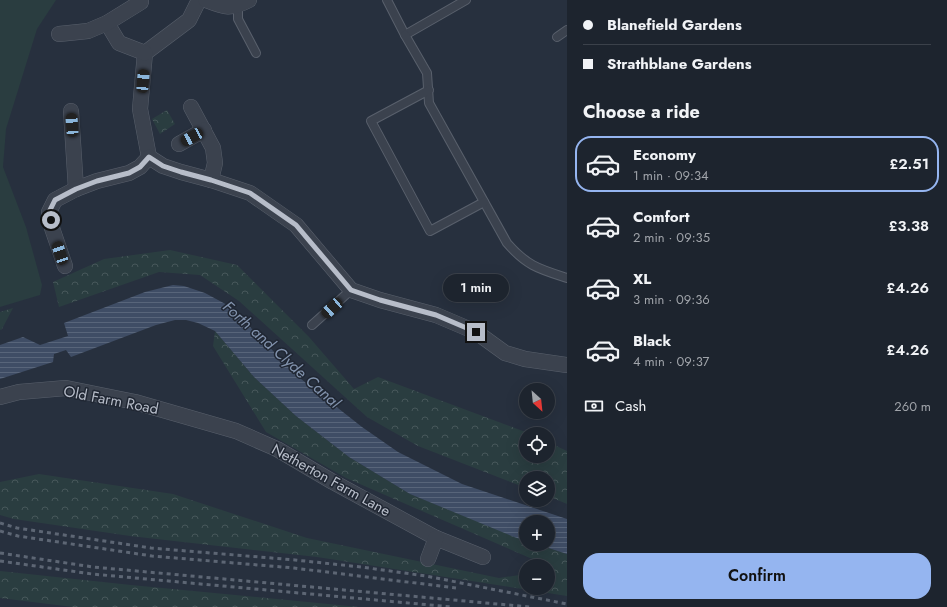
<!DOCTYPE html>
<html lang="en">
<head>
<meta charset="utf-8">
<style>
	body { margin:0; font-family:Jost,sans-serif; background:#252c36; color:#f1f3f6; height:100vh; display:flex; flex-direction:column; font-size:15px; white-space:nowrap }
	* { box-sizing:border-box; margin:0 }
	p { font-size:13px; color:#a0a4aa }
	.icon { flex:none; width:22px; height:22px; fill:none; stroke:currentColor; stroke-width:2; stroke-linecap:round; stroke-linejoin:round }
	.map { position:relative; flex:1; overflow:hidden }
	.sheet { display:flex; flex-direction:column; background:#1d242e; width:380px }
	.sheet>* { flex:none }
	.banner { display:grid; align-content:center; height:88px; padding:0 16px; background:#1d242e }
	.needle { width:26px; rotate:153deg }
	.buttons { position:absolute; left:519px; top:383px; display:grid; gap:8px }
	.buttons a { display:grid; place-items:center; width:36px; height:36px; border-radius:50%; background:#1d242e; box-shadow:0 4px 16px #0002,0 0 0 1px #3b414a; font-size:20px }
	.end { position:absolute; width:18px; height:18px; margin:-9px; border:5px solid #b7bdc9; background:#111; box-shadow:0 0 0 2px #111 }
	.from { border-radius:50% }
	.bubble { position:absolute; height:28px; border-radius:14px; background:#1d242e; box-shadow:0 4px 16px #0002,0 0 0 1px #3b414a; font-size:13px; font-weight:600; line-height:28px; text-align:center }
	.car { position:absolute; width:12px; height:24px; margin:-12px -6px; border-radius:5px; box-shadow:0 0 3px 1px #0007; background:linear-gradient(#222 24%,#8ab4d8 0 40%,#222 0 76%,#8ab4d8 0 86%,#222 0) }
	.banner b { display:flex; align-items:center; gap:14px; height:38px; font-size:15px }
	.banner b+b { border-top:1px solid #3b414a }
	.banner i { width:10px; height:10px; background:#f1f3f6 }
	ul { padding:0; list-style:none }
	li { display:flex; align-items:center; gap:12px; height:56px; margin:0 8px 6px; padding:0 8px; border:2px solid transparent; border-radius:16px }
	li div { flex:1 }
	li b { display:block; font-size:15px }
	li em { font-style:normal; font-weight:600 }
	li.on { border-color:#95b5f0 }
	li>.icon { width:36px; height:36px; stroke-width:1.5 }
	h2 { padding:0 16px; font-size:18px; line-height:48px }
	.pay { display:flex; align-items:center; gap:10px; height:44px; padding:0 16px; font-size:15px }
	.pay p { margin-inline-start:auto }
	.button { display:flex; gap:8px; margin-top:auto; padding:8px 16px }
	.button a { flex:1; height:46px; border-radius:16px; background:#95b5f0; color:#111; font-size:16px; font-weight:600; line-height:46px; text-align:center }
	main { display:flex; flex:1; min-height:0 }
	.map>svg:first-child { display:block }
</style>
</head>
<body>
<main>
<div class="map">
<svg width="567" height="607" viewBox="0 0 567 607">
	<defs>
		<pattern id="forest-crowns" width="20" height="18" patternUnits="userSpaceOnUse"><rect width="20" height="18" fill="#2a3d40"/><path d="M2 6a3 3 0 1 1 6 0M12 15a3 3 0 1 1 6 0" fill="none" stroke="#47575a"/></pattern>
		<pattern id="water-rules" width="6" height="5" patternUnits="userSpaceOnUse"><rect width="6" height="5" fill="#3f4d65"/><path d="M0 2.5h6" fill="none" stroke="#58657a"/></pattern>
	</defs>
	<rect width="100%" height="100%" fill="#27303e"/>
	<g fill="url(#forest-crowns)">
		<path d="M167 110 175 124 160 134 152 119Z"/>
		<path d="M170 250 237 265 309 337 354 389 378 377 531 434H526V456H548V442L567 451V504L548 496V478H526V488L418 446 367 417 239 301 200 275 159 272 59 307 53 282 104 259Z"/>
		<path d="M13 308 2 329 0 330V312Z"/>
		<path d="M215 331 254 377 296 416 349 457 410 494 526 541V544H536L567 554V596L317 557 130 536 14 519 0 515V482L39 474 173 494 307 538 499 578 526 574V588H548V570L553 568 346 478 266 432 213 346Z"/>
		<path d="M0 571 131 585 359 607H73L0 598Z"/>
	</g>
	<path fill="#2a3d40" d="M0 0H56L37 29 6 129 3 167 26 227 42 285 40 295 0 307Z"/>
	<path fill="url(#water-rules)" d="M173 285 184 286 205 293 231 307 296 375 362 427 398 452 462 484 567 519V554L536 544H548V522H526V541L514 537 410 494 349 457 296 416 254 377 215 331 198 323 186 320H175L156 325 71 357 66 350 54 354 53 362 0 379V345L23 337 40 345 68 336 64 323 145 292Z"/>
	<g fill="none" stroke-linecap="round" stroke-linejoin="round">
		<defs>
			<g id="lane">
				<path d="M387 0 405 35 466 0"/>
				<path d="M238 6V19L256 53"/>
				<path d="M405 35 427 73 429 103 507 243C527 266 539 269 567 278"/>
				<path d="M557 37 567 30"/>
				<path d="M429 90 371 121 430 231 484 202"/>
				<path d="M312 325 351 290"/>
			</g>
			<g id="street">
				<path d="M199 0 189 20 145 53 140 109 149 157 163 166 181 172 211 180 250 193 296 225 351 290 380 300 436 315 476 332 505 353 525 359 567 365"/>
				<path d="M206 0C224 7 230 10 249 0"/>
				<path d="M107 23 119 43 145 53"/>
				<path d="M59 34 88 31 107 23 141 2"/>
				<path d="M191 107 213 148 215 163 211 180"/>
				<path d="M71 111 76 189"/>
				<path d="M179 144 204 130"/>
				<path d="M65 266 52 228 49 212 55 200 76 189 97 181 129 173 140 167 149 157"/>
				<path d="M0 397 19 392 66 388 135 402 236 431 277 449 333 482 436 538 483 557"/>
				<path d="M428 559 436 538"/>
			</g>
		</defs>
		<use href="#lane" stroke="#59606c" stroke-width="10"/>
		<use href="#street" stroke="#59606c" stroke-width="16"/>
		<use href="#lane" stroke="#3b424e" stroke-width="8"/>
		<use href="#street" stroke="#3b424e" stroke-width="15"/>
		<g stroke="#5d6674" stroke-width="3" stroke-dasharray="4 4" stroke-linecap="butt">
			<path d="M0 523 17 528 151 548 295 560 361 567 426 576 567 604"/>
			<path d="M0 531 18 536 152 556 294 568 456 588"/>
			<path d="M0 553 93 567 530 607"/>
			<path d="M0 561 92 574 452 607"/>
		</g>
	</g>
	<g fill="none" stroke-linecap="round" stroke-linejoin="round">
		<path stroke="#b7bdc9" stroke-width="5" d="M51 220 49 212 55 200 76 189 97 181 129 173 140 167 149 157 163 166 181 172 211 180 250 193 296 225 351 290 380 300 436 315 476 332"/>
	</g>
	<g text-anchor="middle" stroke-width="3" stroke-linejoin="round" paint-order="stroke">
		<g font-size="15" fill="#b7bdc9" stroke="#202733">
			<text transform="translate(111 400) rotate(11)" y="5">Old Farm Road</text>
			<text transform="translate(331 480) rotate(29)" y="5">Netherton Farm Lane</text>
		</g>
		<g font-size="16" font-style="italic" fill="#8293ad" stroke="#202733">
			<text transform="translate(282 354) rotate(42)" y="6">Forth and Clyde Canal</text>
		</g>
	</g>
</svg>
<div class="buttons">
<a><svg class="needle" viewBox="-14 -14 28 28"><path d="M0-13l5 13h-10z" fill="#e53935"/><path d="M0 13l5-13h-10z" fill="#a0a4aa"/></svg></a>
<a><svg class="icon" aria-label="locate" viewBox="0 0 24 24"><circle cx="12" cy="12" r="6"/><path d="M12 2v4M12 18v4M2 12h4M18 12h4"/></svg></a>
<a><svg class="icon" aria-label="layers" viewBox="0 0 24 24"><path d="M12 4l9 5-9 5-9-5zM3 14l9 5 9-5"/></svg></a>
<a>+</a>
<a>−</a>
</div>
<i class="end from" style="left:51px;top:220px"></i>
<i class="end" style="left:476px;top:332px"></i>
<div class="bubble" style="left:443px;top:274px;width:66px">1 min</div>
<i class="car" style="left:143px;top:81px;rotate:5deg"></i>
<i class="car" style="left:72px;top:125px;rotate:356deg"></i>
<i class="car" style="left:192px;top:137px;rotate:241deg"></i>
<i class="car" style="left:60px;top:253px;rotate:342deg"></i>
<i class="car" style="left:332px;top:308px;rotate:228deg"></i>
</div>
<section class="sheet">
<div class="banner">
<b><i class="from"></i>Blanefield Gardens</b>
<b><i></i>Strathblane Gardens</b>
</div>
<h2>Choose a ride</h2>
<ul>
<li class="on"><svg class="icon" aria-label="car" viewBox="0 0 24 24"><path d="M5 17H2v-5l4-1 3-4h7l3 4 3 1v5h-3M9 17h6M6 11h13"/><circle cx="7" cy="17" r="2"/><circle cx="17" cy="17" r="2"/></svg><div><b>Economy</b><p>1 min · 09:34</p></div><em>£2.51</em></li>
<li><svg class="icon" aria-label="car" viewBox="0 0 24 24"><path d="M5 17H2v-5l4-1 3-4h7l3 4 3 1v5h-3M9 17h6M6 11h13"/><circle cx="7" cy="17" r="2"/><circle cx="17" cy="17" r="2"/></svg><div><b>Comfort</b><p>2 min · 09:35</p></div><em>£3.38</em></li>
<li><svg class="icon" aria-label="car" viewBox="0 0 24 24"><path d="M5 17H2v-5l4-1 3-4h7l3 4 3 1v5h-3M9 17h6M6 11h13"/><circle cx="7" cy="17" r="2"/><circle cx="17" cy="17" r="2"/></svg><div><b>XL</b><p>3 min · 09:36</p></div><em>£4.26</em></li>
<li><svg class="icon" aria-label="car" viewBox="0 0 24 24"><path d="M5 17H2v-5l4-1 3-4h7l3 4 3 1v5h-3M9 17h6M6 11h13"/><circle cx="7" cy="17" r="2"/><circle cx="17" cy="17" r="2"/></svg><div><b>Black</b><p>4 min · 09:37</p></div><em>£4.26</em></li>
</ul>
<div class="pay"><svg class="icon" aria-label="cash" viewBox="0 0 24 24"><path d="M3 7h18v10H3z"/><circle cx="12" cy="12" r="2"/></svg>Cash<p>260 m</p></div>
<div class="button"><a>Confirm</a></div>
</section>
</main>
</body>
</html>
